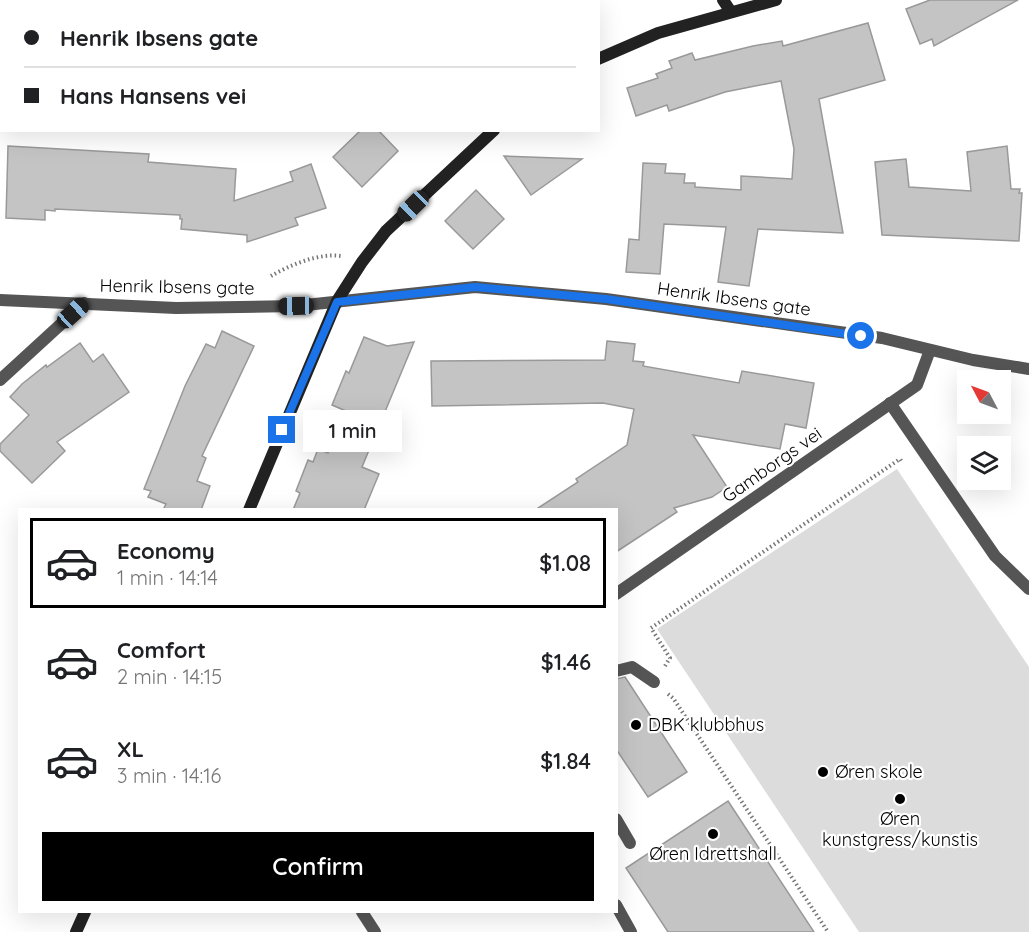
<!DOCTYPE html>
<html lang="en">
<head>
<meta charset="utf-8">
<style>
	body { margin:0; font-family:Quicksand,sans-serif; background:#f2f2f2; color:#202124; height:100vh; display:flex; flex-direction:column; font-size:22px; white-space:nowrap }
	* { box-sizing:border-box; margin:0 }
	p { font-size:20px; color:#757577 }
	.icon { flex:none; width:33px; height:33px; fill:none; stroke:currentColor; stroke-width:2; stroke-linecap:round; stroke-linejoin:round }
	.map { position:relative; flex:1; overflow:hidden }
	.sheet { position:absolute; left:18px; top:508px; width:600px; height:405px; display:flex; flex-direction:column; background:#fff; border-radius:0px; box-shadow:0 6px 24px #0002 }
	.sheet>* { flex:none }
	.hud { position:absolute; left:0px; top:0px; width:600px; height:132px; box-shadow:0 6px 24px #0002; display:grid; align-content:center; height:132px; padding:0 24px; background:#fff }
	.needle { width:39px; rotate:311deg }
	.fabs { position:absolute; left:957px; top:370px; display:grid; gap:12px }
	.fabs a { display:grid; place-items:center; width:54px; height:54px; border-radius:0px; background:#fff; box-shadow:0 6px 24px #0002; font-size:30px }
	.end { position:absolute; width:27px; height:27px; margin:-14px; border:8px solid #1a73e8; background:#fff; box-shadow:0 0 0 3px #fff }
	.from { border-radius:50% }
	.bubble { position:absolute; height:42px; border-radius:0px; background:#fff; box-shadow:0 6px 24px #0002; font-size:20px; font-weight:600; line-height:42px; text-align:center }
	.car { position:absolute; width:18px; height:36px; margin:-18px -9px; border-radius:8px; box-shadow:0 0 4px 2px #0007; background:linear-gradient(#222 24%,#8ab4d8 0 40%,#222 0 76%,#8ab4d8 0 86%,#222 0) }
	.hud b { display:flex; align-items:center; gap:21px; height:57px; font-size:22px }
	.hud b+b { border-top:2px solid #e0e0e0 }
	.hud i { width:15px; height:15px; background:#202124 }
	ul { padding:10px 0 0; list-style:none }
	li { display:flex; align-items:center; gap:18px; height:90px; margin:0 12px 9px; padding:0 12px; border:3px solid transparent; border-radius:0px }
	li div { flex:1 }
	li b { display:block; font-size:22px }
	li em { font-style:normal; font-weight:600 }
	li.current { border-color:#000 }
	li>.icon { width:54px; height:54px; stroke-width:1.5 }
	.cta { display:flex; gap:12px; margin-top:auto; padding:12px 24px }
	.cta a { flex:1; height:69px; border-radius:0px; background:#000; color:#fff; font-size:24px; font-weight:600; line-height:69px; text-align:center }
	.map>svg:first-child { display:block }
</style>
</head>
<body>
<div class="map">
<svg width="1029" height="932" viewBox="0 0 1029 932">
	<rect width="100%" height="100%" fill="#fff"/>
	<path fill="#dcdcdc" d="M897 469 1029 667V932H859L657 629Z"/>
	<g fill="#c4c4c4" stroke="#999" stroke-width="1.5">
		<path d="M930 0H1018L934 46 932 39 920 44 906 9Z"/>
		<path d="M868 23 885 80 819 99 843 233 758 229 749 286 718 282 726 227 664 224 660 274 626 272 629 239 639 240 643 163 666 164 665 173 685 174 684 183H695V187L741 190V176L792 179 794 149 781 81 725 92 669 111 667 105 636 116 627 88 658 78 656 74 672 68 669 61 692 53 695 60 753 46 782 41 783 46Z"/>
		<path d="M361 130H378L398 151 362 187 333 157Z"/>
		<path d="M8 146 149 154 148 162 236 169 234 201 293 181 290 172 311 164 326 208 295 218 298 225 247 242V235L181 229 182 219H180V215L55 209V211L45 210V220L6 218Z"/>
		<path d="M1007 146 1011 189H1020L1019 193H1022L1019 241 882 235 875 162 906 159 909 187 971 191 967 152Z"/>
		<path d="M504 156 582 159 531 195Z"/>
		<path d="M476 190 504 219 473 249 445 221Z"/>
		<path d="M222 331 254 346 202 456 206 458 197 481 210 486 201 510H163L166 504 148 497 151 491 144 489 185 386 206 344 215 348Z"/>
		<path d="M364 337 387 346 414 342 362 467 379 474 364 510H293L300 493 296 491 308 460 313 462 318 449 328 453 346 411 332 405 346 371 349 373Z"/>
		<path d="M607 341 635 344 633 361 644 362 643 366 739 383 742 371 814 383 806 428 785 424 780 449 693 435 727 487 712 497 674 508 677 512 616 552V510H535L578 482 576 479 627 445 634 409 603 403 432 406 431 361 605 360Z"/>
		<path d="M80 343 93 362 103 354 129 392 57 442 65 451 32 483 0 451V444L29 415 10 397 22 384 46 365 47 367Z"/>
		<path d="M625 677 687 772 648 797 616 749V679Z"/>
		<path d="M728 801 814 932H668L626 868Z"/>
	</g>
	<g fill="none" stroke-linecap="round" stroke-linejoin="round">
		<g stroke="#777" stroke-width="4" stroke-dasharray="1.5 3" stroke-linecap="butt">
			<path d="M271 276C290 265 318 253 341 256"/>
			<path d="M665 666 670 658 651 628 900 459 902 462"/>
			<path d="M668 694 673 698 828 932"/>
		</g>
		<g stroke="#555" stroke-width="12">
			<path d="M890 403 995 556 1029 589"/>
			<path d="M616 671 632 667 654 682"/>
			<path d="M616 819 630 843"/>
			<path d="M616 905 631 932"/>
		</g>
		<g stroke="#555" stroke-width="12">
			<path d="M0 300 176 308 296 306 475 287 606 299 882 338 973 360 1029 369"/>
			<path d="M0 380 84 303"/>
			<path d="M616 594 917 385 930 350"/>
			<path d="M362 912 375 932"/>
		</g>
		<g stroke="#222" stroke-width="12">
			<path d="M723 0 731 12"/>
			<path d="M598 59 658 33 776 0"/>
			<path d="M249 510 337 301 362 262 386 231 494 130"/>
			<path d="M76 932 85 912"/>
		</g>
	</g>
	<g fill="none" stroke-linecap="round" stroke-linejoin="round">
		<path stroke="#1a73e8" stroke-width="8" d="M282 430 337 302 475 287 606 299 861 336"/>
	</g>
	<g fill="#000" stroke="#fff" stroke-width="2">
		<circle cx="636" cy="725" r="6"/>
		<circle cx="823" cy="772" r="6"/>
		<circle cx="900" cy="799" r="6"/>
		<circle cx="713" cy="834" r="6"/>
	</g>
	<g text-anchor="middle" stroke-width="4.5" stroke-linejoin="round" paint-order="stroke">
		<g font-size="18" fill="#000" stroke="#fff">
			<text transform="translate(177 287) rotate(1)" y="6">Henrik Ibsens gate</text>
			<text transform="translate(734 299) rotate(8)" y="6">Henrik Ibsens gate</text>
			<text transform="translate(772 465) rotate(-35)" y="6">Gamborgs vei</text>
		</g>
		<g font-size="18" fill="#000" stroke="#fff" text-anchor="start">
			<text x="648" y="731">DBK klubbhus</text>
			<text x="835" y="778">Øren skole</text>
			<text x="900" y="825" text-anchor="middle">Øren<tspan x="900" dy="21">kunstgress/kunstis</tspan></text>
			<text x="713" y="860" text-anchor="middle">Øren Idrettshall</text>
		</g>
	</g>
</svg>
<div class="fabs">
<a><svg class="needle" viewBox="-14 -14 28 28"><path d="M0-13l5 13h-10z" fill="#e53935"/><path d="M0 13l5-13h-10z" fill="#757577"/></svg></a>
<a><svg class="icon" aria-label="layers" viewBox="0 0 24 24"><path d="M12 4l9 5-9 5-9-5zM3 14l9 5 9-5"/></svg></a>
</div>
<i class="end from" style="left:861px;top:336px"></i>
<i class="end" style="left:282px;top:430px"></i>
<div class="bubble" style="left:303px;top:410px;width:99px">1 min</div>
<i class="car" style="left:413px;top:206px;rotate:226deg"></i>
<i class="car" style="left:296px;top:306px;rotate:269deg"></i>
<i class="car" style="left:73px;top:313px;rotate:48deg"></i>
<div class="hud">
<b><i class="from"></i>Henrik Ibsens gate</b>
<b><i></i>Hans Hansens vei</b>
</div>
<section class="sheet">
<ul>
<li class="current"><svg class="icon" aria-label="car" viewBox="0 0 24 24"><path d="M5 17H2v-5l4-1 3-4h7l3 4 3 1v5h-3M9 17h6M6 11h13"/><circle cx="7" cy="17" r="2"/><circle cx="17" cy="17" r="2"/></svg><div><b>Economy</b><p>1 min · 14:14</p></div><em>$1.08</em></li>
<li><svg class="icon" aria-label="car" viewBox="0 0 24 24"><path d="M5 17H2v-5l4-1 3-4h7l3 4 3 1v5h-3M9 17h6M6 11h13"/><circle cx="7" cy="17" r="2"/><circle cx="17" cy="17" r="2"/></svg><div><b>Comfort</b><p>2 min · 14:15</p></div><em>$1.46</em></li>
<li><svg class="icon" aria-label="car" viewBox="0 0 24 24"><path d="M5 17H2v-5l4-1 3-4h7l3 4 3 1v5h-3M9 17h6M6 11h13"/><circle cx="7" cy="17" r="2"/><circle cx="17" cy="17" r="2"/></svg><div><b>XL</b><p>3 min · 14:16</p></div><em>$1.84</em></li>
</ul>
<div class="cta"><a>Confirm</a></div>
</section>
</div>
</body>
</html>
